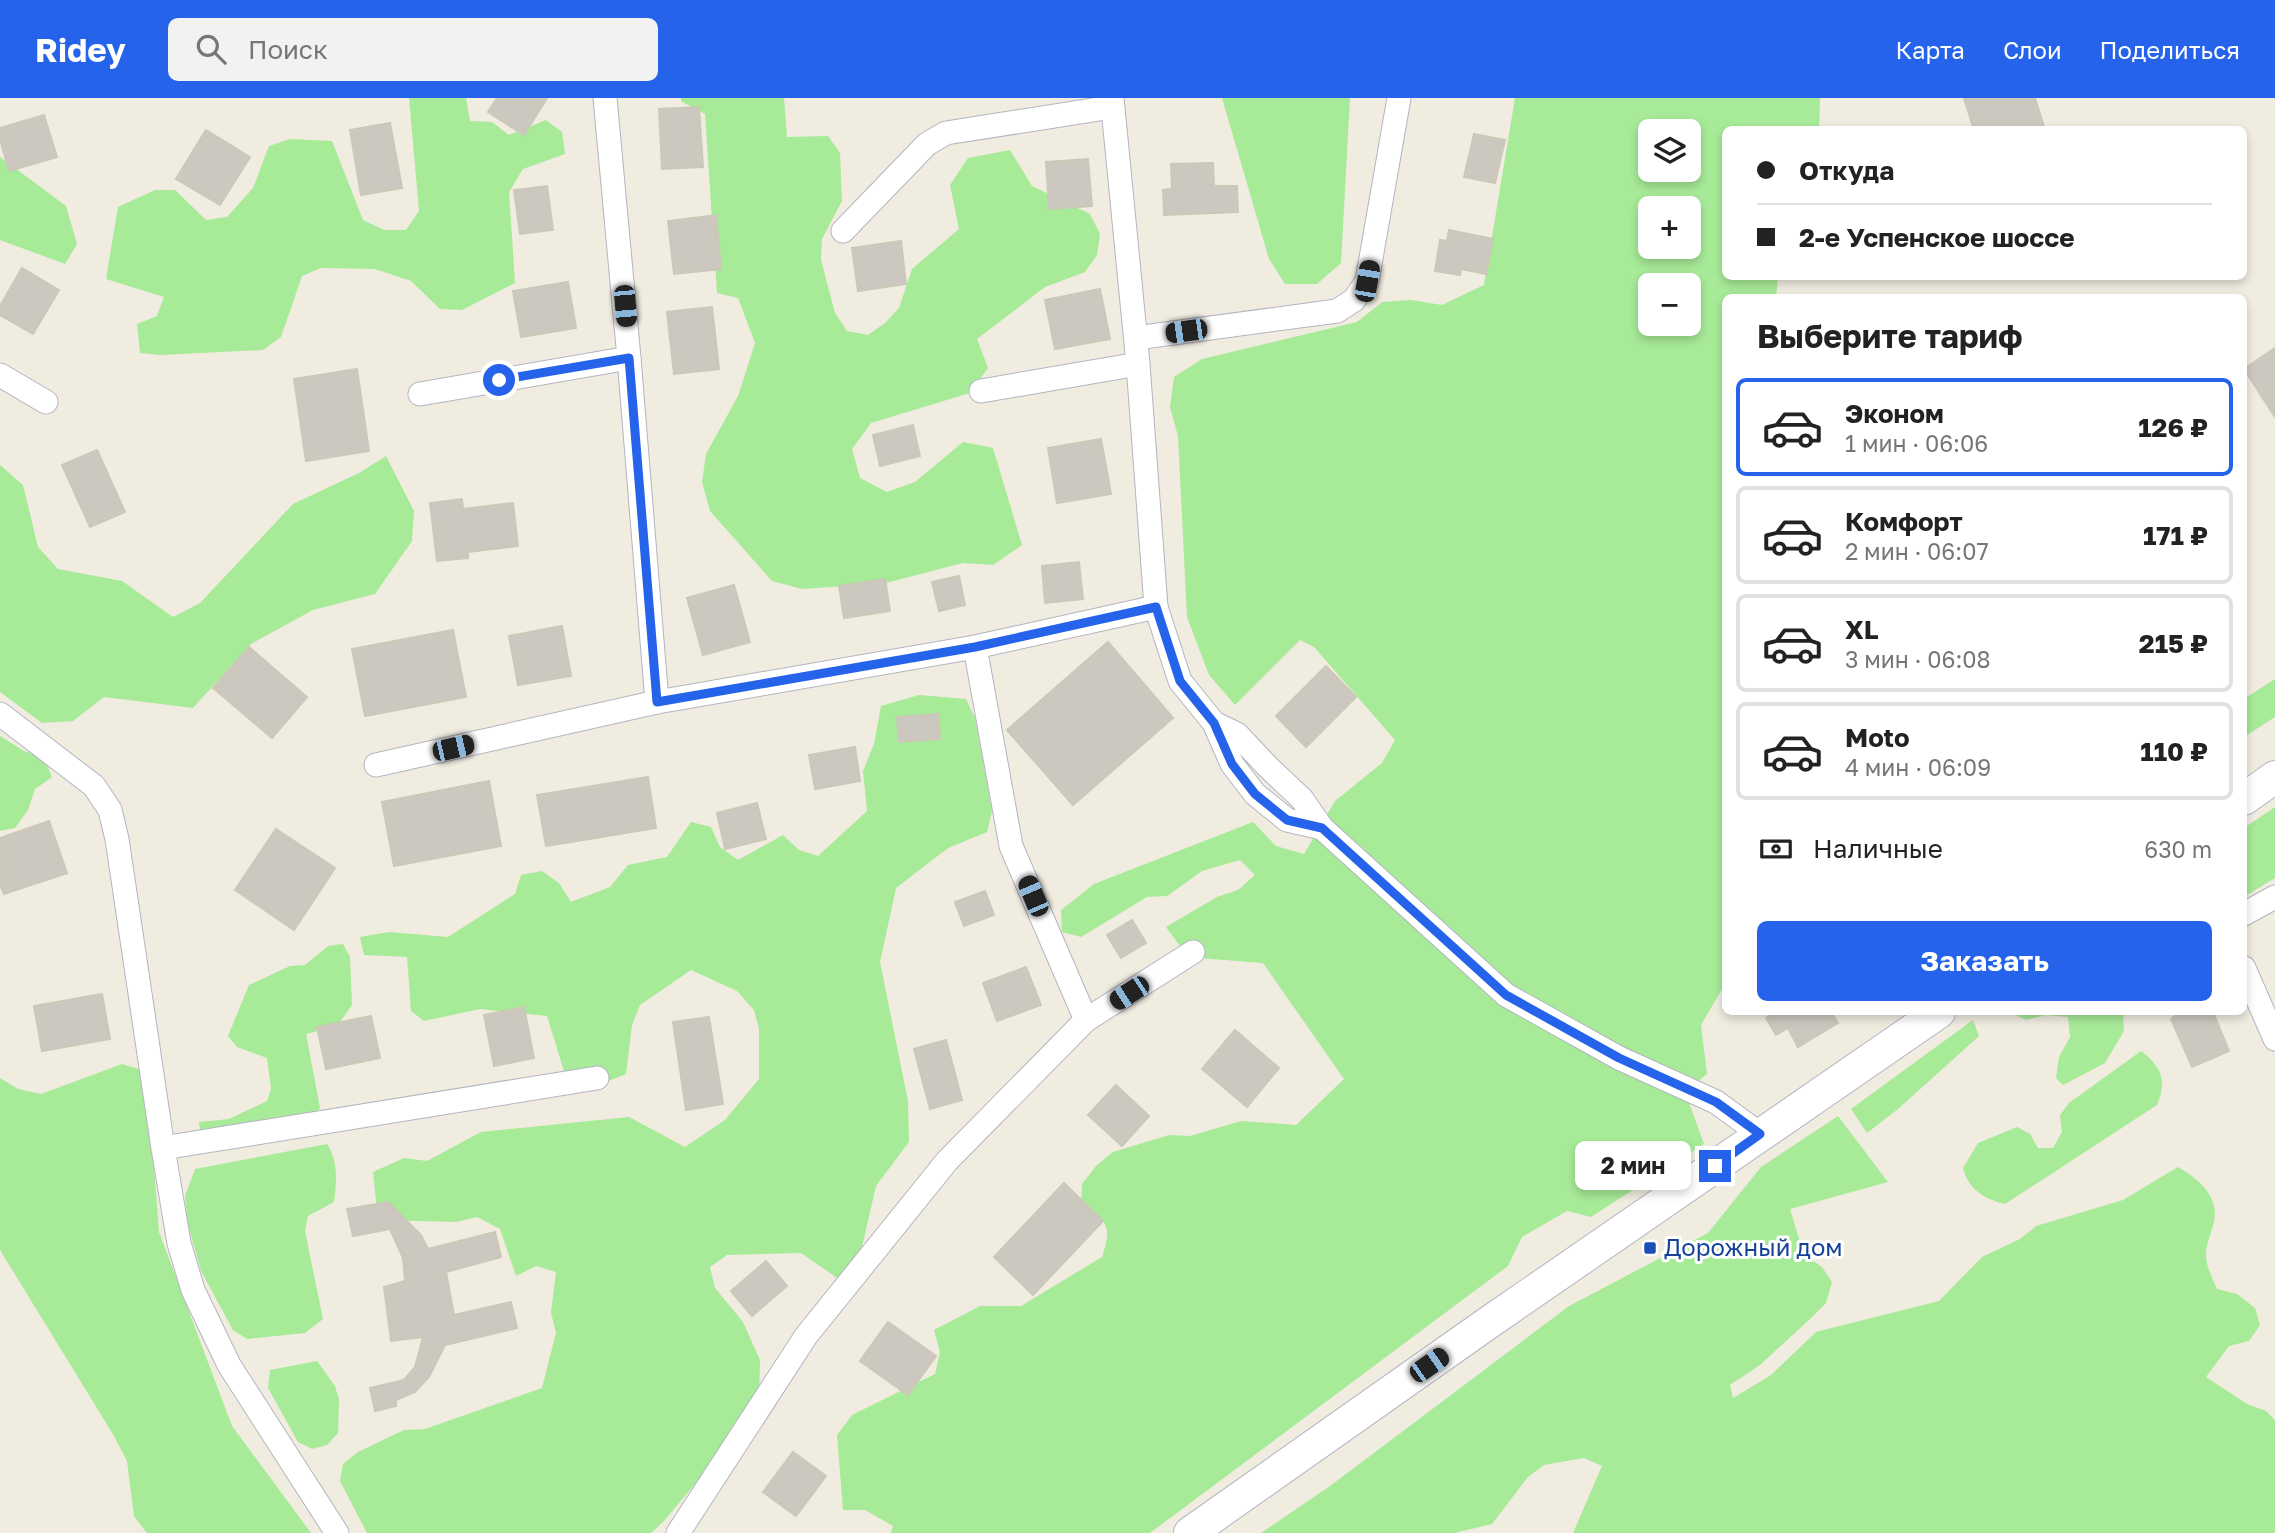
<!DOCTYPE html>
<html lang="ru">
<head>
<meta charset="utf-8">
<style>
	body { margin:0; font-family:"Golos Text",sans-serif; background:#f2f2f2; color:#222; height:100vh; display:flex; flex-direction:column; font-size:26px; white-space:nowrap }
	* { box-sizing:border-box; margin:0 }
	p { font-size:23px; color:#767676 }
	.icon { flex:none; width:38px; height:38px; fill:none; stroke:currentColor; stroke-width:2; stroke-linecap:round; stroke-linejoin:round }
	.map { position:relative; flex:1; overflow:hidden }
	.side { position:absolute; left:1722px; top:196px; width:525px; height:721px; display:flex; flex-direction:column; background:#fff; border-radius:10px; box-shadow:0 4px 10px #0003 }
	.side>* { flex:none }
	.banner { position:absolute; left:1722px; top:28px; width:525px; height:154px; border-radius:10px; box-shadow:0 4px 10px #0003; display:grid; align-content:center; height:154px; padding:0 35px; background:#fff }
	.fabs { position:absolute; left:1638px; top:21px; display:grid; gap:14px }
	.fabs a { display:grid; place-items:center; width:63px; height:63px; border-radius:10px; background:#fff; box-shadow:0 4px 10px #0003; font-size:35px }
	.end { position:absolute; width:32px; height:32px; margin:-16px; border:9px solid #2563eb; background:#fff; box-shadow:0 0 0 4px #fff }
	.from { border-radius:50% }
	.bubble { position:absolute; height:49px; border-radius:10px; background:#fff; box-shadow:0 4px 10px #0003; font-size:23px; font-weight:700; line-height:49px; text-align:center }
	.car { position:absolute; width:21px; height:42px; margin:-21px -10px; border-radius:9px; box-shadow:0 0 5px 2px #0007; background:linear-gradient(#222 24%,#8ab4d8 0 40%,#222 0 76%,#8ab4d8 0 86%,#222 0) }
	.banner b { display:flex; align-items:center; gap:24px; height:66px; font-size:26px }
	.banner b+b { border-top:2px solid #e0e0e0 }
	.banner i { width:18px; height:18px; background:#222 }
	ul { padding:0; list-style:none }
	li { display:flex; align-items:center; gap:21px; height:98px; margin:0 14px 10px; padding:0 21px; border:4px solid #e0e0e0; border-radius:10px }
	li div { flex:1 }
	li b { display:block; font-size:26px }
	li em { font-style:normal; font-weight:700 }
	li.active { border-color:#2563eb }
	li>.icon { width:63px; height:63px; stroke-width:1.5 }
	h2 { padding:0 35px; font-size:32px; line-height:84px }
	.pay { display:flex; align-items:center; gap:18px; height:77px; padding:0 35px; font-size:26px }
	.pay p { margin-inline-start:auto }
	.primary-button { display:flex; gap:14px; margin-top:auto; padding:14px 35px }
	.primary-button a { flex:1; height:80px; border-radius:10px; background:#2563eb; color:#fff; font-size:28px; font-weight:700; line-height:80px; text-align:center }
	header { display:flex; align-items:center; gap:42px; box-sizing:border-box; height:98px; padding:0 35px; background:#2563eb; color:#fff }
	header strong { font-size:33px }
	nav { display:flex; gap:38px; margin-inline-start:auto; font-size:24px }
	.search { width:490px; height:63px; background:#f2f2f2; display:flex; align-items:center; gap:18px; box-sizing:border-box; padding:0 24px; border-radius:10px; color:#767676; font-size:26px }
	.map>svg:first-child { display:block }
</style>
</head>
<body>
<header>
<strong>Ridey</strong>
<div class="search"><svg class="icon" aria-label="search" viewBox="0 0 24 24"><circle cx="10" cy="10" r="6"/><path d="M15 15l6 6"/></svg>Поиск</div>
<nav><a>Карта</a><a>Слои</a><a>Поделиться</a></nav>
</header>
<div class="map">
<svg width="2275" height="1435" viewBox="0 0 2275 1435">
	<rect width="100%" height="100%" fill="#f0ece0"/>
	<g fill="#a7ea98" fill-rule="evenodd">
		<path d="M409 0H466L470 23 492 24 509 37 546 22 562 34 565 56 523 71 509 94 515 185 462 212 440 211 411 183 375 171 321 170 302 178 281 239 263 252 161 257 140 255 137 226 157 218 164 199 106 181 118 109 155 92H175L206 122 227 119 253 90 269 48 290 41 332 43 363 122 384 132H406L419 113Z"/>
		<path d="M681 0H784L787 39 828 38 840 55 842 103 822 141 821 162 835 215 847 233 868 237 885 225 899 210 912 171 959 131 950 87 968 60 1010 52 1032 88 1090 116 1100 136 1097 157 1085 174 1045 189 977 241 988 270 970 295 871 325 852 351 860 380 887 394 915 384 963 344 993 350 1022 447 993 467 963 465 886 485 802 491 772 483 710 413 702 384 706 356 738 298 755 245 738 200 717 195 705 16 681 3Z"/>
		<path d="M1222 0H1350L1341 165 1317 186H1285L1269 161Z"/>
		<path d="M1515 0H1820L1819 31 1726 32V178L1778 179 1776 199 1726 200 1725 886 1701 927 1707 976 1685 994 1704 1046 1591 1119 1567 1113 1522 1139 1508 1168 1150 1435H891L893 1428 865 1412H843L837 1337 852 1317 935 1276 940 1254 934 1232 980 1208H1021L1102 1159C1112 1129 1109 1123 1081 1108L1082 1086 1096 1068 1113 1054 1169 1037 1190 1038 1241 1023 1296 1027 1344 981 1263 865 1199 860 1180 848 1166 829 1217 799 1238 792 1255 777 1240 762 1202 773 1167 798 1147 799 1081 839 1062 834 1061 812 1094 786 1253 724 1276 748 1304 756 1335 703 1382 665 1395 642 1314 549 1300 542 1235 607 1209 577 1187 519 1178 338 1170 309 1174 279 1202 261 1357 224 1382 204 1411 202 1442 207 1484 187ZM1650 33H1689V72H1650ZM1650 110H1689V149H1650ZM1650 187H1689V226H1650Z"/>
		<path d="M0 59 66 108 77 146 65 166 0 142Z"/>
		<path d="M386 358 414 413 412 443 375 496 313 512 251 546 193 610 104 599 73 623 42 625 0 594V367L23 387 38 449 58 471 122 483 173 519 200 505 293 406 359 375Z"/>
		<path d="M2275 581V619L2244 639V601Z"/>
		<path d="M919 597 966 601 975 620 992 713 987 734 948 750 896 790 880 864 908 1003 909 1044 876 1088 857 1171 837 1180 801 1155 727 1157 710 1169 715 1190 743 1224 760 1262 759 1309 664 1423 651 1435H367L340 1383 343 1366 358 1354 404 1332 425 1331 542 1290 556 1235 551 1215 556 1174 536 1168 516 1178 500 1131 477 1119 456 1124 378 1122 373 1074 404 1060 427 1063 481 1034 629 1019 685 1049 725 1022 759 981V931L754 912 737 893 691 872 640 907 632 927 626 976 606 984 568 986 547 918 480 911 424 923 411 913 407 859 364 857 360 839 389 834 448 839 515 796 521 777 542 773 559 785 571 804 610 789 628 767 667 759 691 724 711 729 720 749 738 762 783 737 799 752 818 758 867 713 863 673 874 646 881 608Z"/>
		<path d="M0 638 24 653 44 660 52 679 35 691 28 712 15 730 0 733Z"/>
		<path d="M2275 709V780L2244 799V730Z"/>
		<path d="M343 846 350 859 352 907 337 928 306 936 320 1010 301 1031 201 1039 199 1024 229 1021 267 1003 271 990 267 960 237 949 228 938 249 887 290 868 305 867 328 848Z"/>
		<path d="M2010 914H2123L2124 933 2105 965 2063 987 2056 980 2059 959 2070 939 2068 919 2046 917 2026 922Z"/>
		<path d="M1973 922 1979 938 1898 1011 1867 1035 1851 1011Z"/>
		<path d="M2141 953C2162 969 2167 982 2157 1007L2005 1106C1984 1101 1968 1091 1963 1070L1978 1045 2017 1029 2030 1036 2038 1050H2053L2062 1034 2060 1017 2069 1005Z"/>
		<path d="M122 966 142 972 148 993 159 1134 232 1328 311 1435H147L134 1418 127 1363 114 1338 0 1152V980L18 991 41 996Z"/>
		<path d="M1838 1018 1888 1084 1790 1111 1804 1157 1822 1169 1832 1184 1826 1205 1811 1220 1760 1267 1730 1287 1733 1300 1771 1277 1816 1234 1939 1203 1982 1159 2020 1141 2036 1128 2123 1102 2178 1069C2195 1079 2214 1093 2215 1115 2215 1128 2207 1141 2206 1154 2205 1167 2212 1179 2217 1191L2237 1196 2255 1210 2260 1227 2249 1243 2229 1248 2206 1279 2247 1306 2266 1313 2275 1322V1435H1573L1602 1368 1584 1360 1544 1367 1528 1379 1492 1426 1454 1435H1261L1330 1388 1569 1208 1708 1135 1761 1069Z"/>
		<path d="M327 1046C338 1063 337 1083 334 1104L308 1118 305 1133 323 1221 305 1235 247 1241 233 1232 201 1173 188 1127 185 1098 195 1071Z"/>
		<path d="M317 1263 335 1288 339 1302 338 1335 327 1347 312 1351 298 1344 268 1290 270 1272Z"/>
	</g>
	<g fill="#ccc8bf" stroke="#ccc8b8" stroke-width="2">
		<path d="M497 0H547L524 37 488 14Z"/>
		<path d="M1964 0H2035L2045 32H1974Z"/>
		<path d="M699 9 703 69 662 71 659 11Z"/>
		<path d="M44 17 57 59 9 73 0 41V30Z"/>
		<path d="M390 25 402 90 361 97 350 32Z"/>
		<path d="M206 32 250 59 220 107 176 81Z"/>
		<path d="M1474 36 1505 42 1495 85 1464 79Z"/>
		<path d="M1088 61 1092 108 1049 111 1046 64Z"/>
		<path d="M1213 65 1214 88H1237L1238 114 1164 117 1163 92 1172 91 1171 66Z"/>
		<path d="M547 88 553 132 520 136 514 92Z"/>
		<path d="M716 117 721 171 674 176 668 123Z"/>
		<path d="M1449 132 1493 141 1486 176 1461 171 1460 177 1435 173 1440 142 1447 143Z"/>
		<path d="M901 143 906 186 858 193 852 150Z"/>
		<path d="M22 170 59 192 33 236 0 217V208Z"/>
		<path d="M568 184 576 230 521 239 513 193Z"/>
		<path d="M1100 191 1110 241 1055 251 1045 202Z"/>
		<path d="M712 209 719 271 674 276 667 214Z"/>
		<path d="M2275 250V319L2244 271Z"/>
		<path d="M357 271 369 353 306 363 294 281Z"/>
		<path d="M913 327 920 358 880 368 873 337Z"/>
		<path d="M1101 341 1111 396 1057 405 1048 350Z"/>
		<path d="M97 352 125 414 90 429 62 367Z"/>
		<path d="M462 401 463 411 513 405 518 448 468 454V460L437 463 430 405Z"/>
		<path d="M1079 464 1083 501 1045 505 1042 468Z"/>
		<path d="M959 478 965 507 939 513 932 484Z"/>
		<path d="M885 481 890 513 844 520 839 488Z"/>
		<path d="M734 487 750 544 703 557 687 500Z"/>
		<path d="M562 528 571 578 518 587 509 538Z"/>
		<path d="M453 532 466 599 365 618 352 551Z"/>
		<path d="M1108 544 1173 620 1073 707 1007 632Z"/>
		<path d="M249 549 307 599 272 640 213 590Z"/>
		<path d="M1326 568 1356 599 1306 649 1276 618Z"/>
		<path d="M938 616 940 641 899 644 897 619Z"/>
		<path d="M855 649 860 683 815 691 809 657Z"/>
		<path d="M648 679 656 730 546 748 537 697Z"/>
		<path d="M489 683 501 748 394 768 382 704Z"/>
		<path d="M757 705 766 741 725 751 717 715Z"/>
		<path d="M49 723 67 775 4 796 0 786V740Z"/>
		<path d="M276 731 335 770 294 832 235 792Z"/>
		<path d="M985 793 994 817 964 828 955 804Z"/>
		<path d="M1132 822 1146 845 1121 860 1107 837Z"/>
		<path d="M1026 869 1041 907 997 923 983 885Z"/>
		<path d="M102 896 110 941 42 953 34 908Z"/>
		<path d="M524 909 534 960 494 968 484 917Z"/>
		<path d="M1777 914H1831L1838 925 1798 949 1788 930 1776 937 1766 920Z"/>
		<path d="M2180 914H2213L2229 953 2192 969 2171 921Z"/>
		<path d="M371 918 380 960 326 971 317 929Z"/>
		<path d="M709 919 723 1006 686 1012 673 924Z"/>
		<path d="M1235 932 1279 970 1247 1009 1202 971Z"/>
		<path d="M946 942 962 1002 930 1011 914 951Z"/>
		<path d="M1116 987 1149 1018 1122 1048 1088 1017Z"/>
		<path d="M1064 1085 1103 1123 1033 1197 994 1159Z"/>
		<path d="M388 1104 421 1137 428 1151 495 1134 501 1159 446 1174 454 1217 511 1204 517 1230 445 1247 429 1279 415 1294 396 1302V1308L375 1313 370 1290 404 1282 415 1269 423 1239 391 1243 384 1189 405 1183 403 1160 390 1131 353 1138 347 1111Z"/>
		<path d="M766 1163 787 1188 752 1218 731 1193Z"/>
		<path d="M888 1224 936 1258 908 1297 860 1263Z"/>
		<path d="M793 1354 826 1378 796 1418 763 1394Z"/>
	</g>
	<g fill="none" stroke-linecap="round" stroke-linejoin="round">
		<defs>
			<g id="minor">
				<path d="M605 0 629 260 657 604 975 549 1156 509"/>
				<path d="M1112 0 1138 266 1156 509 1180 583 1214 625 1232 666 1255 696 1287 722 1322 730 1302 701 1268 669 1237 636 1214 625"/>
				<path d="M843 133 927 46 946 35 1112 9"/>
				<path d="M1136 240 1337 213 1354 202 1367 183 1399 0"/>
				<path d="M0 277 46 304"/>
				<path d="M981 293 1138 266"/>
				<path d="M420 296 629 260"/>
				<path d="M975 549 1011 748 1086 922"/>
				<path d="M0 616 94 688 110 712 117 741 163 1050 179 1145 193 1192 229 1267 337 1435"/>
				<path d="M376 667 657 604"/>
				<path d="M1322 730 1506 897 1619 960 1716 1004 1760 1036"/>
				<path d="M2244 816 2275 799"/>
				<path d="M2244 870 2275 941"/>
				<path d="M163 1050 597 980"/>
				<path d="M678 1435 806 1238 947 1063 1086 922 1193 854"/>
			</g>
			<g id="secondary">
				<path d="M2244 701 2275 679"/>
				<path d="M1190 1435 1488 1225 1939 914"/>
			</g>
		</defs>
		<use href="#minor" stroke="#b4b4c2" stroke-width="25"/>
		<use href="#secondary" stroke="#b4b4c2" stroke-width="34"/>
		<use href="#minor" stroke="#fff" stroke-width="23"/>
		<use href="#secondary" stroke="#fff" stroke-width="32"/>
	</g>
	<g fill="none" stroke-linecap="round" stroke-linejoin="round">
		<path stroke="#2563eb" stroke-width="9" d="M499 282 629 260 657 604 975 549 1156 509 1180 583 1214 625 1232 666 1255 696 1287 722 1322 730 1506 897 1619 960 1716 1004 1760 1036 1715 1068"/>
	</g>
	<rect fill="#1a4fb4" stroke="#fff" stroke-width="2.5" x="1643" y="1143" width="14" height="14" rx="3.5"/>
	<g text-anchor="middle" stroke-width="6" stroke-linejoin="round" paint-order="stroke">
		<g font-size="24" fill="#164399" stroke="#fff" text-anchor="start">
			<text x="1664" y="1158">Дорожный дом</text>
		</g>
	</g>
</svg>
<div class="fabs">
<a><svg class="icon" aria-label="layers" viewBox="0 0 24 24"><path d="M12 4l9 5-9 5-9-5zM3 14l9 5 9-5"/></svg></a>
<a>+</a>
<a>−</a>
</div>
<i class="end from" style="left:499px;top:282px"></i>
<i class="end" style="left:1715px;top:1068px"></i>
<div class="bubble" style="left:1575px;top:1043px;width:116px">2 мин</div>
<i class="car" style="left:1367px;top:183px;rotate:10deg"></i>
<i class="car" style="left:625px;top:208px;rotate:175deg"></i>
<i class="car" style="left:1186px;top:233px;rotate:262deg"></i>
<i class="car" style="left:453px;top:650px;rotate:77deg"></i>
<i class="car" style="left:1033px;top:798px;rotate:337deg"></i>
<i class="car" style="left:1129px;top:895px;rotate:237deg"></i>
<i class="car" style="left:1429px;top:1267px;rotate:55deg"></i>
<div class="banner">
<b><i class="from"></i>Откуда</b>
<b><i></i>2-е Успенское шоссе</b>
</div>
<section class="side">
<h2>Выберите тариф</h2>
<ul>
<li class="active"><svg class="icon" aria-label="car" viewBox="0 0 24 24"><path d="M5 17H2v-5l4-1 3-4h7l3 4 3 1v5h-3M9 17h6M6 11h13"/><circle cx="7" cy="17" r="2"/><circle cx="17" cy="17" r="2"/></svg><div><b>Эконом</b><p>1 мин · 06:06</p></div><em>126 ₽</em></li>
<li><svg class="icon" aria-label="car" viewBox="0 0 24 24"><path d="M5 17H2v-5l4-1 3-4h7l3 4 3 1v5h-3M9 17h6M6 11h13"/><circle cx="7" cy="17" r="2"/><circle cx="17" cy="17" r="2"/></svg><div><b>Комфорт</b><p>2 мин · 06:07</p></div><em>171 ₽</em></li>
<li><svg class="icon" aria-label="car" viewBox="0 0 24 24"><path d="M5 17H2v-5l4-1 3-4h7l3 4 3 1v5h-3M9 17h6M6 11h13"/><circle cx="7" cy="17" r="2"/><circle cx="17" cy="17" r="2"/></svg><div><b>XL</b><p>3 мин · 06:08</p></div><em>215 ₽</em></li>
<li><svg class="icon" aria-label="car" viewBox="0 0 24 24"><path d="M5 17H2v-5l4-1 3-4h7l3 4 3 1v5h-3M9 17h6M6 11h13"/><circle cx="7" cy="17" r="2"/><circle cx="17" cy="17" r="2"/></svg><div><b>Moto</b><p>4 мин · 06:09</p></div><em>110 ₽</em></li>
</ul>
<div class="pay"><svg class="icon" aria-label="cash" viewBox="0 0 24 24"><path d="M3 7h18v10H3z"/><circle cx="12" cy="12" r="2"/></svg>Наличные<p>630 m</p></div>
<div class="primary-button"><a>Заказать</a></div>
</section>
</div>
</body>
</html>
